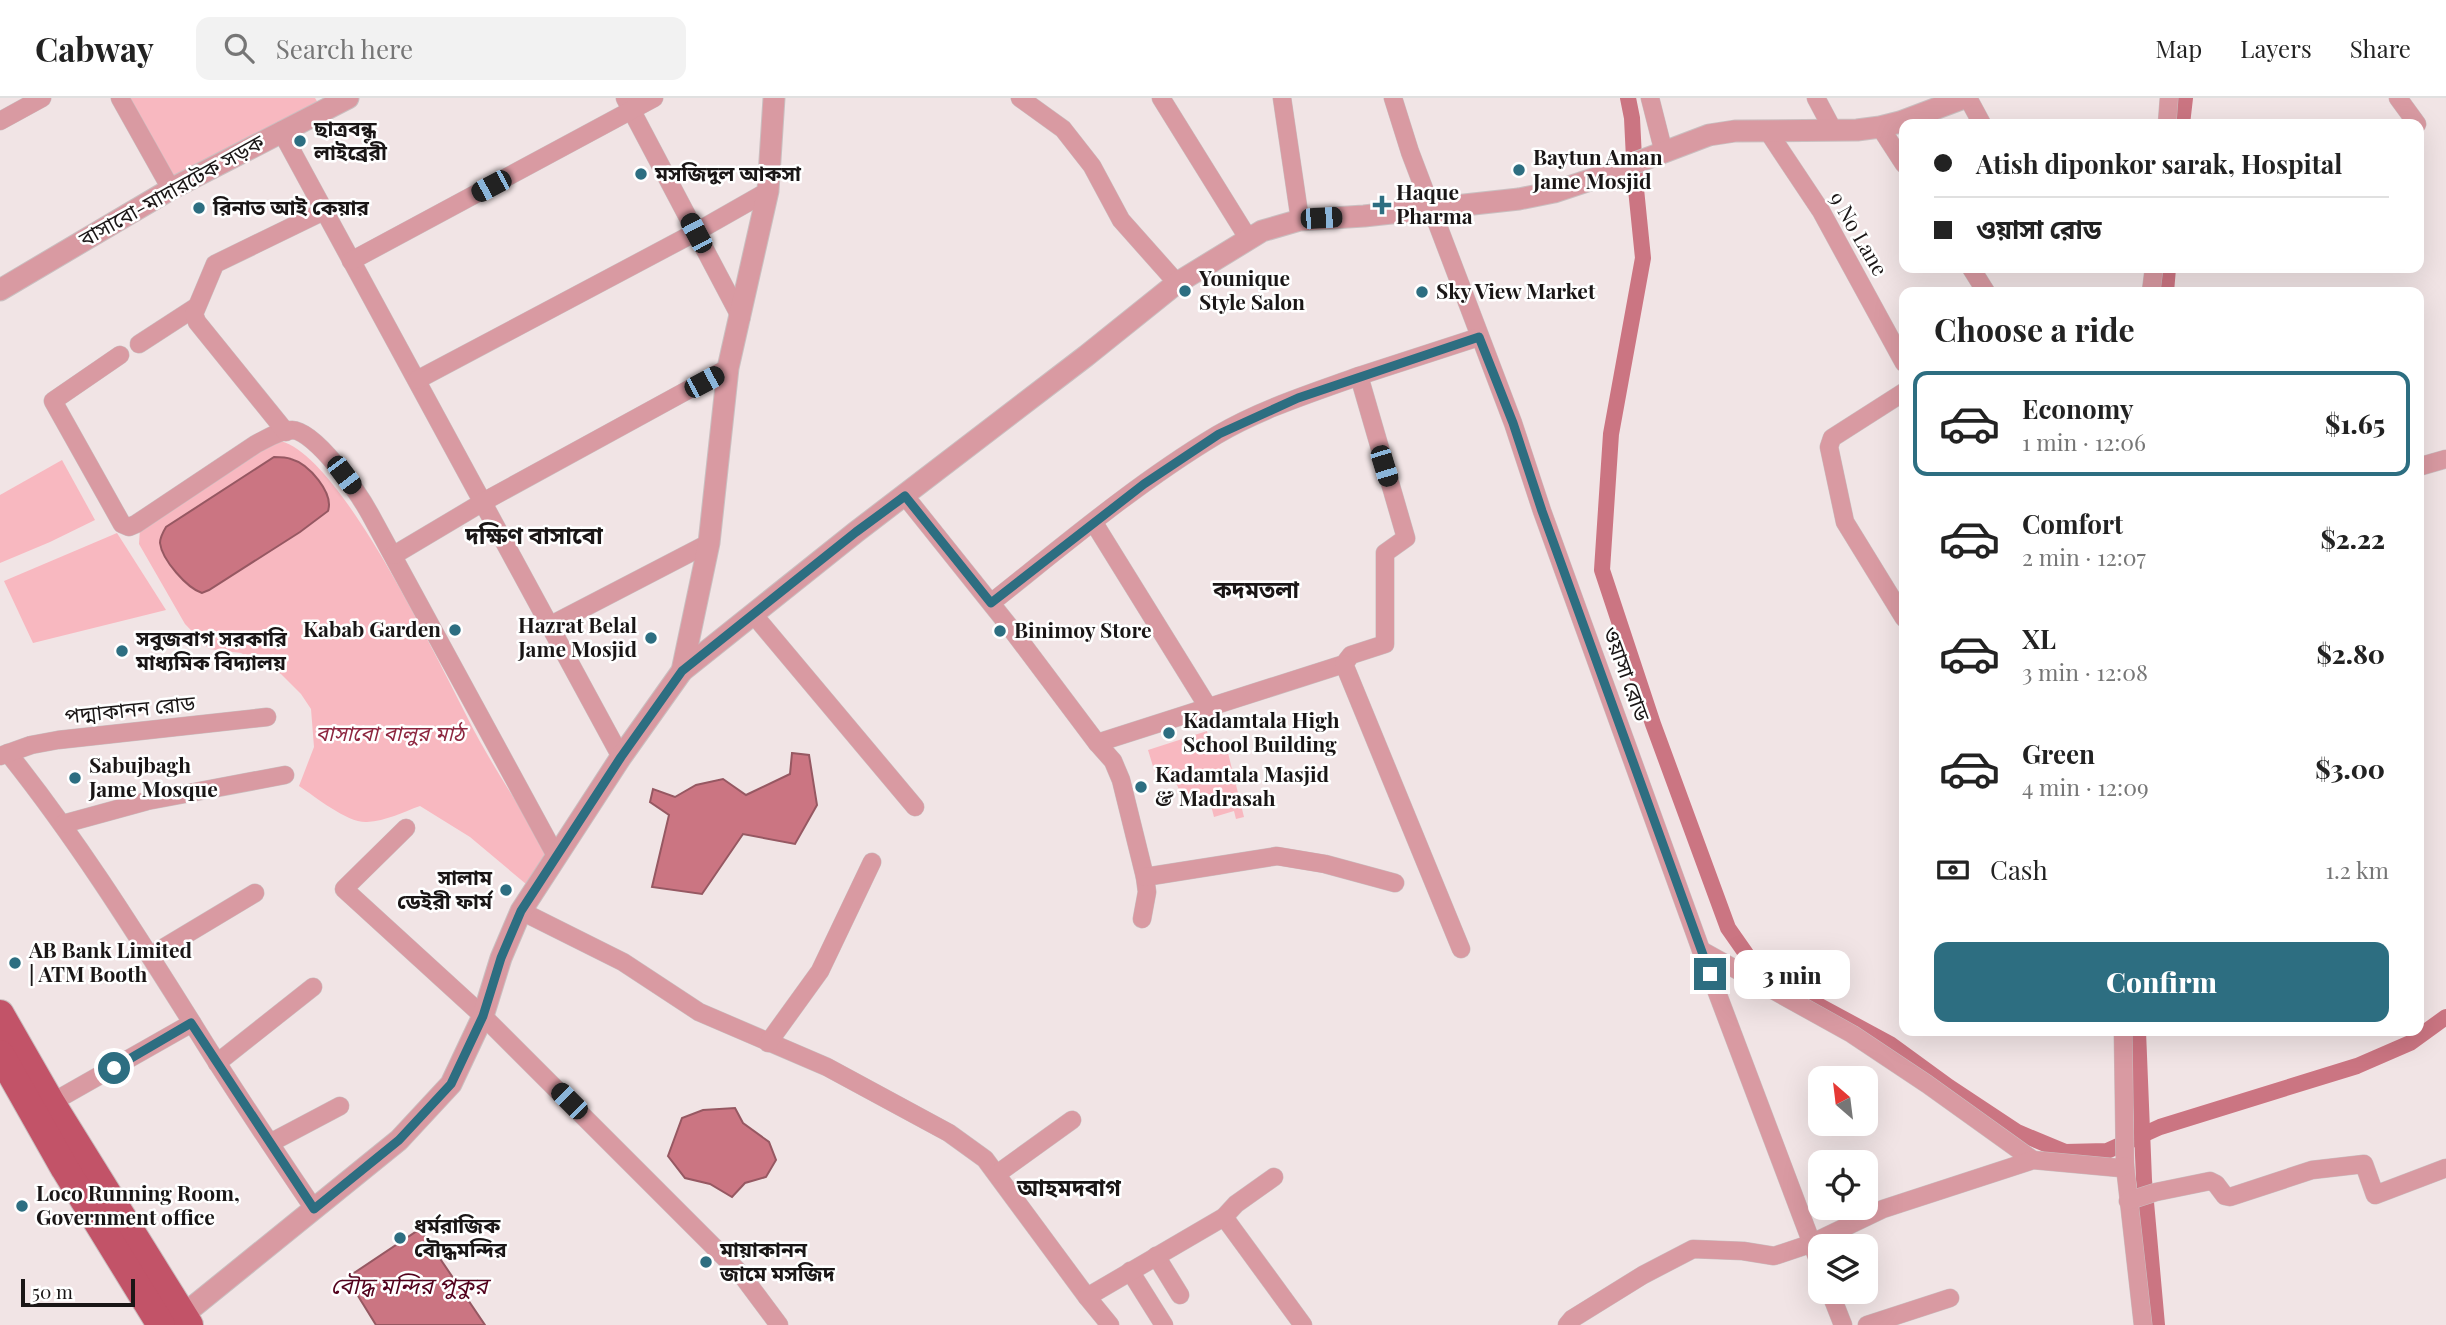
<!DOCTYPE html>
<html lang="en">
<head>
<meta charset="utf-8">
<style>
	body { margin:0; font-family:"Playfair Display","Noto Sans Bengali",serif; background:#f2f2f2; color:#222; height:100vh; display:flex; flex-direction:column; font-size:26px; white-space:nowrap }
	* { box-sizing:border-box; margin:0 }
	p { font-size:23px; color:#767676 }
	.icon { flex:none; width:38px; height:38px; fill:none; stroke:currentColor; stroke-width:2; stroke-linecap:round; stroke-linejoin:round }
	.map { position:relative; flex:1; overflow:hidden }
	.side { position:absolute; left:1899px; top:189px; width:525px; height:749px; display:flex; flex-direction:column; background:#fff; border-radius:14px; box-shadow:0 7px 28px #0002 }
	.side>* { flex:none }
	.banner { position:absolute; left:1899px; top:21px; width:525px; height:154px; border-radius:14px; box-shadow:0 7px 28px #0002; display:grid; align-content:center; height:154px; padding:0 35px; background:#fff }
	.needle { width:46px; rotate:332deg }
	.fabs { position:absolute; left:1808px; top:968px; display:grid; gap:14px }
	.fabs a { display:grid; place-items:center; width:70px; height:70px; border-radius:14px; background:#fff; box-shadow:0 7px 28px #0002; font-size:35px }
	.scale { position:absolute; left:21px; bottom:18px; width:114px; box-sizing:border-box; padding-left:7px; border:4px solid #1a1616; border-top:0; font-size:19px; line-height:24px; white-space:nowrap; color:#1a1616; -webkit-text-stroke:5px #fff; paint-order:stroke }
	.end { position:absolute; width:32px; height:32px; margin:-16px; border:9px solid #2d6e81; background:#fff; box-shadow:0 0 0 4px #fff }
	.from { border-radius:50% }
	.bubble { position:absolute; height:49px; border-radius:14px; background:#fff; box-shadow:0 7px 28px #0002; font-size:23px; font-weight:800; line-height:49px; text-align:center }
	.car { position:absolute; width:21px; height:42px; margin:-21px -10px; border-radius:9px; box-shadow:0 0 5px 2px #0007; background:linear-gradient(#222 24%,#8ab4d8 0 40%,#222 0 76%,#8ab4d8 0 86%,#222 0) }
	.banner b { display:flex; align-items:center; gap:24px; height:66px; font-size:26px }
	.banner b+b { border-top:2px solid #e0e0e0 }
	.banner i { width:18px; height:18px; background:#222 }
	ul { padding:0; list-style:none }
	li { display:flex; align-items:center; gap:21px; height:105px; margin:0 14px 10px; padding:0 21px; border:4px solid transparent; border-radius:14px }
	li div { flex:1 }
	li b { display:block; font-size:26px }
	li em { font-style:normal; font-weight:800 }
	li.on { border-color:#2d6e81 }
	li>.icon { width:63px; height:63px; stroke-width:1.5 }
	h2 { padding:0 35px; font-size:32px; line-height:84px }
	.pay { display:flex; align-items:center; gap:18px; height:77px; padding:0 35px; font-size:26px }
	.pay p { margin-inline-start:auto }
	.primary-button { display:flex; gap:14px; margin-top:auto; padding:14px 35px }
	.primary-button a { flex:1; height:80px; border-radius:14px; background:#2d6e81; color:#fff; font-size:28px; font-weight:800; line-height:80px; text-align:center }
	header { display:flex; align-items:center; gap:42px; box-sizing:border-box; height:98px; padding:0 35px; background:#fff; border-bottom:2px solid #e0e0e0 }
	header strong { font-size:33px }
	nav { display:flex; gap:38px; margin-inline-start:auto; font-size:24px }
	.search { width:490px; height:63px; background:#f2f2f2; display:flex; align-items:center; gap:18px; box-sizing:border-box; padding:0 24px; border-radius:14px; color:#767676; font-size:26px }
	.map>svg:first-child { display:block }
</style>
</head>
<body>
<header>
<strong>Cabway</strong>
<div class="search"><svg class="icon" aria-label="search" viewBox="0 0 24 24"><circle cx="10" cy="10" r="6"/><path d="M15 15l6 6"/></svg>Search here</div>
<nav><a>Map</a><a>Layers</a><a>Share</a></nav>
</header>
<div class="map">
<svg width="2446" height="1227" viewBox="0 0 2446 1227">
	<rect width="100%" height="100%" fill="#f1e4e5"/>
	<g fill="#f8b8c0" fill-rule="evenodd">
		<path d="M129 0H315L318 5 174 81Z"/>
		<path d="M281 343C347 362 446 582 482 647 502 683 525 717 547 752L526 786 470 739 420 708C403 714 386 723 367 724 347 725 316 699 299 688L314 649 311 611 301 596 281 576 241 555 209 551 185 526 139 446 140 430 244 360ZM282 359 294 361 306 371 300 434 209 492 202 495C184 488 157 459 161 437Z"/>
		<path d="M62 362 95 422 50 444 0 465V397Z"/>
		<path d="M117 435 166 512 33 545 4 483Z"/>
		<path d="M1207 633 1209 643H1214L1219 648 1226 647 1244 719 1236 721 1234 713 1214 719 1208 696 1183 700 1171 674 1156 678 1148 652Z"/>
	</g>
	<g fill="#cb7582" stroke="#965862" stroke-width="2">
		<path d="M274 359C280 359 286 359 291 361 309 366 334 395 328 413L300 434 209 492 202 495C187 490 162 462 160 445 160 439 163 434 166 429Z"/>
		<path d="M792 655 809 657 817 707 795 746 743 736 702 796 652 789 669 717 650 704 653 691 675 699 696 687 723 681 746 697 790 676Z"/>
		<path d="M735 1010 743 1025 769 1044 776 1062 766 1079 745 1085 732 1099 710 1086 685 1080 668 1058 682 1020 703 1012Z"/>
		<path d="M420 1131 485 1227H376L350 1185 354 1175Z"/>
	</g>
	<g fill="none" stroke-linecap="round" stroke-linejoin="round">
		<g stroke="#cb7582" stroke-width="16">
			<path d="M1628 0 1632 20 1635 81 1643 160 1611 336 1602 472 1653 626 1728 830 1756 870 1777 885 1890 946 1949 989 2017 1034 2065 1054 2107 1053 2160 1029 2357 968 2410 945 2446 919"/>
			<path d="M2182 26 2185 0"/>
			<path d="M2166 194 2168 170"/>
			<path d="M2138 933 2144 1082 2157 1227"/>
		</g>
		<defs>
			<g id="minor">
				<path d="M120 0 171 91"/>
				<path d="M625 0 741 220"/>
				<path d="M1020 0 1063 31 1092 68 1121 122 1177 185"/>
				<path d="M1161 0 1248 140"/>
				<path d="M1282 0 1300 122"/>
				<path d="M1393 0 1410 54 1513 325 1542 413 1701 852 1820 1167"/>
				<path d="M1650 0 1664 55"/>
				<path d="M1816 0 1833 32"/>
				<path d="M1968 0 1982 26"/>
				<path d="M2398 0 2417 26"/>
				<path d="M0 23 42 0"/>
				<path d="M2167 26 2169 0"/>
				<path d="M1880 29 1904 66"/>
				<path d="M1767 32 1821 113 1904 265"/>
				<path d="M281 33 621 659"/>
				<path d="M351 163 654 0"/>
				<path d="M1971 170 1986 194"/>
				<path d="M2151 194 2154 170"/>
				<path d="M139 246 196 209"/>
				<path d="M120 257 53 303 122 426 129 429 136 426 256 346C266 341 280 332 292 332 316 333 359 396 370 416L556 758"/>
				<path d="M1359 278 1479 239"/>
				<path d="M417 282 696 134 768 93"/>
				<path d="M1904 294 1832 340 1829 349 1845 424 1904 520"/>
				<path d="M286 334 197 224 194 216 215 166 324 113"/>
				<path d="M2418 369 2446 361"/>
				<path d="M905 398 1009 528 1097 645 1344 566 1351 557 1385 546V455L1406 440 1359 278C1312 295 1261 311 1217 337 1137 385 1064 447 991 505"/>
				<path d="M1094 425 1208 609"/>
				<path d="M394 457 483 404 728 270"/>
				<path d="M753 516 915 709"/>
				<path d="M551 527 709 445"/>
				<path d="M1344 566 1461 851"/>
				<path d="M1097 645 1113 663 1121 682 1145 779 1147 794 1142 821"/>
				<path d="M8 655C76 740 133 831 191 923 230 987 272 1049 314 1111"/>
				<path d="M0 658 31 647 58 642 267 619"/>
				<path d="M63 726 147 703 285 677"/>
				<path d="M406 730 344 791 483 918 741 1176 779 1227"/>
				<path d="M1145 779 1277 758 1325 766 1395 785"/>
				<path d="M521 813 623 864 699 914 827 969 949 1035 985 1061 1087 1199"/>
				<path d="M1701 852 1852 936 1927 986 2033 1062"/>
				<path d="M150 858 255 795"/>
				<path d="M2123 933 2125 1068 2143 1227"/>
				<path d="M768 945 820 873 872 764"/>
				<path d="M217 965 313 889"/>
				<path d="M51 1005 192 925"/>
				<path d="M270 1045 340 1008"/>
				<path d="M997 1076 1072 1022"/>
				<path d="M2128 1103 2156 1094 2210 1083 2216 1086 2225 1098 2230 1099 2312 1072 2364 1066 2375 1097 2446 1070"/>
				<path d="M1224 1119 1303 1227"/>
				<path d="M1156 1158 1180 1197"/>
				<path d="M1130 1173 1164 1227"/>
				<path d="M1830 1194 1843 1227"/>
				<path d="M1110 1227 1087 1199 1224 1119 1236 1106 1274 1079"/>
				<path d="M1567 1227 1572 1221 1643 1177 1693 1151 1743 1153 1774 1158 1810 1146 1883 1111 2033 1062 2120 1070 2125 1068"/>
				<path d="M1867 1227 1950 1200"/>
			</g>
			<g id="tertiary">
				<path d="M0 192 171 91 348 0"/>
				<path d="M682 573 856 434 1086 258 1177 185 1262 133 1300 122 1364 118 1519 101 1554 94 1593 81 1709 37 1735 33 1857 32 1880 29 1900 24 1964 0"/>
				<path d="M183 1217 399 1042 451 986 483 918 501 860 521 813 621 659 682 573 709 445 728 270 768 93 774 0"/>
			</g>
			<g id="primary">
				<path d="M0 916 51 1005 189 1227"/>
				<path d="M0 956 65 1071 161 1227"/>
			</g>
		</defs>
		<use href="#minor" stroke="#cabfc0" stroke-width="19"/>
		<use href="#tertiary" stroke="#cabfc0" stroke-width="23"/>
		<use href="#primary" stroke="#cabfc0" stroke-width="30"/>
		<use href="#minor" stroke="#d99aa2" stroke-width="18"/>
		<use href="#tertiary" stroke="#d99aa2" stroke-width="21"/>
		<use href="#primary" stroke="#c25368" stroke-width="28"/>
	</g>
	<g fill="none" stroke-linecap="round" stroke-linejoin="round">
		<path stroke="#2d6e81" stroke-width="9" d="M114 970 191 925 314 1111 399 1042 451 986 483 918 501 860 521 813 621 659 682 573 856 434 905 398 991 505 1144 386 1219 336 1298 300 1479 239 1513 325 1542 413 1710 876"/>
	</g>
	<g fill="#2d6e81" stroke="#fff" stroke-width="2.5">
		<circle cx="300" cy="43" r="7"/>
		<circle cx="1519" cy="72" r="7"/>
		<circle cx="641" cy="76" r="7"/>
		<path d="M1378.5 96.5h7v7h7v7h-7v7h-7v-7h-7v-7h7z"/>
		<circle cx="199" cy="110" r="7"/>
		<circle cx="1185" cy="193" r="7"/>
		<circle cx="1422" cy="194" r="7"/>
		<circle cx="455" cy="532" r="7"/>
		<circle cx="1000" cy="533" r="7"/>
		<circle cx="651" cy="540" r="7"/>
		<circle cx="122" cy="553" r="7"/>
		<circle cx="1169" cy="635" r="7"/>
		<circle cx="75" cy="680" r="7"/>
		<circle cx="1141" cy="689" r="7"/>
		<circle cx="506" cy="792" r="7"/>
		<circle cx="15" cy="865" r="7"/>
		<circle cx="22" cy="1108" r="7"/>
		<circle cx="400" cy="1140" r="7"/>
		<circle cx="706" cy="1164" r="7"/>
	</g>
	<g text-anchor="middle" stroke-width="5" stroke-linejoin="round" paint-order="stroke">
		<g font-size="21" font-weight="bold" fill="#1a1616" stroke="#fff" text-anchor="start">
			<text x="314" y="38">ছাত্রবন্ধু<tspan x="314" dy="24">লাইব্রেরী</tspan></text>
			<text x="1533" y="67">Baytun Aman<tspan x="1533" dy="24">Jame Mosjid</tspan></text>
			<text x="655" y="83">মসজিদুল আকসা</text>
			<text x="1396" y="102">Haque<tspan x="1396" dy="24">Pharma</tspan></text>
			<text x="213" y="117">রিনাত আই কেয়ার</text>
			<text x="1199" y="188">Younique<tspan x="1199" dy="24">Style Salon</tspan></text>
			<text x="1436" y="201">Sky View Market</text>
			<text x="637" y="535" text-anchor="end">Hazrat Belal<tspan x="637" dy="24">Jame Mosjid</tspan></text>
			<text x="441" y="539" text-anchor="end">Kabab Garden</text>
			<text x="1014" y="540">Binimoy Store</text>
			<text x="136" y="548">সবুজবাগ সরকারি<tspan x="136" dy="24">মাধ্যমিক বিদ্যালয়</tspan></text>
			<text x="1183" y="630">Kadamtala High<tspan x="1183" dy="24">School Building</tspan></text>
			<text x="89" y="675">Sabujbagh<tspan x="89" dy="24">Jame Mosque</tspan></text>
			<text x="1155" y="684">Kadamtala Masjid<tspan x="1155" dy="24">&amp; Madrasah</tspan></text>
			<text x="492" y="787" text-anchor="end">সালাম<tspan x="492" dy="24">ডেইরী ফার্ম</tspan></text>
			<text x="29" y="860">AB Bank Limited<tspan x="29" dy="24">| ATM Booth</tspan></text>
			<text x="36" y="1103">Loco Running Room,<tspan x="36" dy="24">Government office</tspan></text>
			<text x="414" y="1135">ধর্মরাজিক<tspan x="414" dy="24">বৌদ্ধমন্দির</tspan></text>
			<text x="720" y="1159">মায়াকানন<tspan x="720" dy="24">জামে মসজিদ</tspan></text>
		</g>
		<g font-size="21" fill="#1a1616" stroke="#fff">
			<text transform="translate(172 93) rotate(-29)" y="7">বাসাবো-মাদারটেক সড়ক</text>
			<text transform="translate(1858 136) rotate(60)" y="7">9 No Lane</text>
			<text transform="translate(1626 576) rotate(70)" y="7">ওয়াসা রোড</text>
			<text transform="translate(130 612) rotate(-6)" y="7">পদ্মাকানন রোড</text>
		</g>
		<g font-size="21" font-style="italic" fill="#8e2740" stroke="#fff">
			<text x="390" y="643">বাসাবো বালুর মাঠ</text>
		</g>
		<g font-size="23" font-weight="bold" fill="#1a1616" stroke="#fff">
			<text x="1256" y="500">কদমতলা</text>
			<text x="1069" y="1098">আহমদবাগ</text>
		</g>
		<g font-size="23" font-style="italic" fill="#52011c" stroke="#fff">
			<text x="409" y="1196">বৌদ্ধ মন্দির পুকুর</text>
		</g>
		<g font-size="24" font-weight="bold" fill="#1a1616" stroke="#fff">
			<text x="534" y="446">দক্ষিণ বাসাবো</text>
		</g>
	</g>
</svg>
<div class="fabs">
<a><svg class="needle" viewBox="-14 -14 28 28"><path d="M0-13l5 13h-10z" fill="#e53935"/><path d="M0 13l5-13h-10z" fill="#767676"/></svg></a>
<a><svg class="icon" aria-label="locate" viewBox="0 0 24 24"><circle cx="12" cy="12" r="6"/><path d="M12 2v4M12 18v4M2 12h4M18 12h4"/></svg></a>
<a><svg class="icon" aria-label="layers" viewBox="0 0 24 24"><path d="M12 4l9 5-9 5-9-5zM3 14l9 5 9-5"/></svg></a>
</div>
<div class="scale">50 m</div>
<i class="end from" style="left:114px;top:970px"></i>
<i class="end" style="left:1710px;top:876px"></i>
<div class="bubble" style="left:1734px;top:852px;width:116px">3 min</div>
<i class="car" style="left:491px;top:88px;rotate:242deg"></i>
<i class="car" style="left:1321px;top:120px;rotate:87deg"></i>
<i class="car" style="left:696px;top:135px;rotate:332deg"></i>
<i class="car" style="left:704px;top:284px;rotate:62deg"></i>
<i class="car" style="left:1384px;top:368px;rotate:163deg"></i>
<i class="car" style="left:344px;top:377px;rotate:143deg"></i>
<i class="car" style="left:569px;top:1003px;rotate:315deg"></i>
<div class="banner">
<b><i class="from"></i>Atish diponkor sarak, Hospital</b>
<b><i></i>ওয়াসা রোড</b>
</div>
<section class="side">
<h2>Choose a ride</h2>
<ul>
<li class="on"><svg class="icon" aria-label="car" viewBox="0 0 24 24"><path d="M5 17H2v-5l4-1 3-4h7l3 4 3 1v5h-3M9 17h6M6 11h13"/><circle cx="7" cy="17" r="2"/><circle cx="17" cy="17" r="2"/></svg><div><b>Economy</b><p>1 min · 12:06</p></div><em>$1.65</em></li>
<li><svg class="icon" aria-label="car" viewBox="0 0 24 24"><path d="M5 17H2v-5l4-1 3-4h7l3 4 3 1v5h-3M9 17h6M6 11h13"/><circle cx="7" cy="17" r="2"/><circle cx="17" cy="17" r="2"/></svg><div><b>Comfort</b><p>2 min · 12:07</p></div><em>$2.22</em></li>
<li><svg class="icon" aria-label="car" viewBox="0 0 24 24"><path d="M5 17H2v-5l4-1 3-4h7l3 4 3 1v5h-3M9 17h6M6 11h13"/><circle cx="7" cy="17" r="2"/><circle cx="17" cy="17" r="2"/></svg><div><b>XL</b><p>3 min · 12:08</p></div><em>$2.80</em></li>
<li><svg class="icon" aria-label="car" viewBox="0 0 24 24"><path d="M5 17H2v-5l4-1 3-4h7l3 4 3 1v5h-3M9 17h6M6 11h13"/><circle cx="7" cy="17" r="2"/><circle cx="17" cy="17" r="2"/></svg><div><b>Green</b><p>4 min · 12:09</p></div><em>$3.00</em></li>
</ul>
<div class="pay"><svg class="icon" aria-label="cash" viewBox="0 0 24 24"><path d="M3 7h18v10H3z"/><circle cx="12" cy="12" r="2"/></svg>Cash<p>1.2 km</p></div>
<div class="primary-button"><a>Confirm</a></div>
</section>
</div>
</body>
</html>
